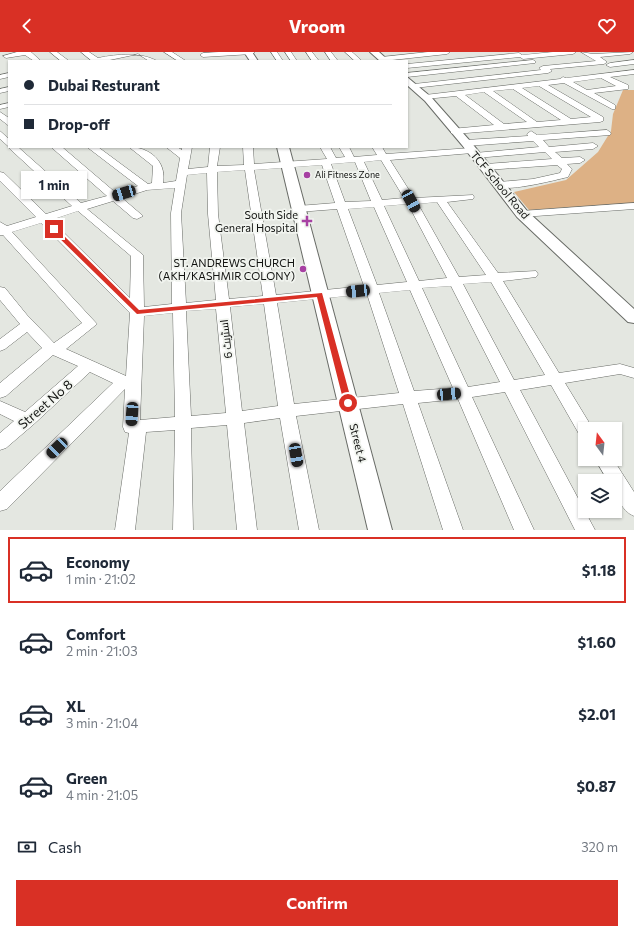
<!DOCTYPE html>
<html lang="en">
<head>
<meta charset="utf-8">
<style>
	body { margin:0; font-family:Commissioner,Cairo,sans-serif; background:#f2f2f3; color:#1f2937; height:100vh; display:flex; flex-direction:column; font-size:15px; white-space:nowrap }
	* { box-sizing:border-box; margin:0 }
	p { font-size:13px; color:#747a83 }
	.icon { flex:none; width:22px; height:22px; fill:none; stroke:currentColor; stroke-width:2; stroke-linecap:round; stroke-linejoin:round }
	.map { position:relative; height:478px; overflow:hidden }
	.drawer { display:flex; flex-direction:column; background:#fff; flex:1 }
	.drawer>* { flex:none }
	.top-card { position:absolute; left:8px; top:8px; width:400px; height:88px; border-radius:0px; box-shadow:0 1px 3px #0004; display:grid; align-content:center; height:88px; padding:0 16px; background:#fff }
	.needle { width:26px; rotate:345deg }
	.tools { position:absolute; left:578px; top:370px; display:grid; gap:8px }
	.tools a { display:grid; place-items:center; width:44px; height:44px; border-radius:0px; background:#fff; box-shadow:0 1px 3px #0004; font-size:20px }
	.end { position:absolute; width:18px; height:18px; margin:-9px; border:5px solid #d93025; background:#fff; box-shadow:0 0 0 2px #fff }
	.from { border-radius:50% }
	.bubble { position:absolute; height:28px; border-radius:0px; background:#fff; box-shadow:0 1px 3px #0004; font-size:13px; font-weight:700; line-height:28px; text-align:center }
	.car { position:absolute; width:12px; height:24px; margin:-12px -6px; border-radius:5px; box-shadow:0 0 3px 1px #0007; background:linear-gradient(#222 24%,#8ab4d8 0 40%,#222 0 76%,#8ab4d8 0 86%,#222 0) }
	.top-card b { display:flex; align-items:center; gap:14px; height:38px; font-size:15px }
	.top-card b+b { border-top:1px solid #e0e1e3 }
	.top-card i { width:10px; height:10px; background:#1f2937 }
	ul { padding:7px 0 0; list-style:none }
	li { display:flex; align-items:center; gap:12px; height:66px; margin:0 8px 6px; padding:0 8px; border:2px solid transparent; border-radius:0px }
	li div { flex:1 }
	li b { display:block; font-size:15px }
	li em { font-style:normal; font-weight:700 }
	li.on { border-color:#d93025 }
	li>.icon { width:36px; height:36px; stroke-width:1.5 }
	.pay { display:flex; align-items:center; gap:10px; height:44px; padding:0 16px; font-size:15px }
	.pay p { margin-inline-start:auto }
	.action { display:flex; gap:8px; margin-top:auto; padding:8px 16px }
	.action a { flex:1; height:46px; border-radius:0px; background:#d93025; color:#fff; font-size:16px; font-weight:700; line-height:46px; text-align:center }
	header { display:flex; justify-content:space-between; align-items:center; height:52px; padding:0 16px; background:#d93025; color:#fff; font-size:18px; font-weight:700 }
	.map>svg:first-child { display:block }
</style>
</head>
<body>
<header><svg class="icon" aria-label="back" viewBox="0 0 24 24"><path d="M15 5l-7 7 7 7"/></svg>Vroom<svg class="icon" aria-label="heart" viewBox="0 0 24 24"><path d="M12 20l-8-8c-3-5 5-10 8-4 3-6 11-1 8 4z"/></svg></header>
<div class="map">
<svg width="634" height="478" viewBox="0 0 634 478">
	<rect width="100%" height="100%" fill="#e4e7e1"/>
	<path fill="#ddb185" d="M623 38H634V151L529 158 514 140 566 128 598 100 611 79 613 62Z"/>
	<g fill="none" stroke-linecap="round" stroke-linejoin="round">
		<defs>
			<g id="minor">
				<path d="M17 0H31L41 9H34L25 3 6 6 3 4Z"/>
				<path d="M50 0H57L69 9H61Z"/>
				<path d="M81 0H89L98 6C118 2 141 0 157 9H149L138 2 105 9H92Z"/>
				<path d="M164 0H172L186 9H178Z"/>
				<path d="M219 0H255L252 2 203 5 200 3 203 1Z"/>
				<path d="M271 0H277L283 9H277Z"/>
				<path d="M285 0H291L297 9H291Z"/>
				<path d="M306 0H312L319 9H312Z"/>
				<path d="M325 0H331L338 9H331Z"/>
				<path d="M345 0H352L362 9H355Z"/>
				<path d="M428 0H450L447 2 383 9 379 7 382 5Z"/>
				<path d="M553 0H576L573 2 523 7 520 5 407 16V12L519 1 522 3Z"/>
				<path d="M581 0 593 2 633 0 630 2 600 5 607 10 604 12 550 17 552 19 548 21 414 36 410 34 414 32 541 18 539 16 543 14 596 9Z"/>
				<path d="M533 8 535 9V11L407 25V21Z"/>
				<path d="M634 8V12L610 15 606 13 610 11Z"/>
				<path d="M634 18V22L610 25 628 33V37L594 41 615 53V57H612L564 31 548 33 603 65V69L600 70 454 82 451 81V77L494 73 456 44 425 47 421 45 425 43 560 27 563 25 566 26ZM601 26 616 34 587 38 573 30ZM539 34 591 65 571 67 522 36ZM513 37 561 68 537 70 493 39ZM484 40 527 70 504 72 465 43Z"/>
				<path d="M9 21V25L0 27V23Z"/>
				<path d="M9 35V39L0 41V37Z"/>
				<path d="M9 51V55L0 57V53Z"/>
				<path d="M0 60 9 66V74L0 67Z"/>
				<path d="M607 78 611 81 610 83 543 88 549 95 593 91 598 94 593 97 555 100 562 106 580 105 585 108 580 111 567 112 572 117 568 125C555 128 502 142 494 133L499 130 533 127 560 121 562 117 557 113 486 118 481 115 486 112 552 107 545 100 476 106 473 105 472 101 390 108 414 146 473 143 474 145 473 147 447 150 498 221 536 219 538 222 536 225 503 229 559 321 620 312 634 316V326L620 322 565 331 593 377H585V383L579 382 551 333 520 338 595 478H575L505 340 472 345 534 478H514L458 347 418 351 463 478H443L403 352 296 364 319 478H299L280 366 244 371 257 478H237L227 373 191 376 193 478H173L175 378 146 380 135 478H115L129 381 125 380 123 375 125 337 7 457 0 459V439L113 331 90 320 34 372 6 396 0 398V381L14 369 0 362V349L25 360 78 314 53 303 6 344 0 346V331L42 296 27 280 5 297 0 299V287L20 272 0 248V235L5 236 27 263 54 291 82 271 3 183H0V170L7 174 36 165 0 129V120L4 121 46 162 72 154 10 97 9 95 0 87V79L9 87V95H18L81 151 107 144 51 95H62L116 141 138 134 87 95H98L148 132 152 131 153 114 129 95C149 95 167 109 163 131L176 129 180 106 166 95H177L182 98V95H192L188 117 208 115 210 95H220L217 114 244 113 243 95H253L254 112 327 107 320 95H330L336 106 345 105 339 95H349L354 105 377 103 372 95H382L386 102 471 96 474 97 475 101 539 95 533 89 466 94 461 91 466 88 528 84 527 82 531 79 537 83ZM381 108 404 146 382 148 364 110ZM355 110 371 149 345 150 331 112ZM322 113 335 151 298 154 293 157 298 160 337 157 364 234 276 243 254 118ZM245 118 263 244 229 247 218 162 217 120ZM207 121 208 162 216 248 186 251 181 161 187 123ZM175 136 171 161 172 252 144 255 143 203 87 157 113 149 133 166 137 167 143 164 122 146 147 138ZM437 150 486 223 459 225 418 152ZM408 152 447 226 419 229 384 154ZM374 155 407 230 377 233 348 157ZM78 159 131 204 130 246 51 168ZM41 171 130 261 126 324 66 297 97 272 12 180ZM491 230 545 323 514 328 463 232ZM451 234 500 330 468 335 422 236ZM410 238 453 336 414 339 379 241ZM367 242 399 341 294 352 277 251ZM264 252 278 354 242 359 230 255ZM216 257 226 361 191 364 186 259ZM173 261 175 365 140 368 144 264Z"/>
				<path d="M634 151V157L522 165 517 162 522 159Z"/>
				<path d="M595 407H613L634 440V464C621 459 615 442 615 429H608Z"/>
			</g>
			<g id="tertiary">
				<path d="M244 0H252L258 9H250Z"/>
				<path d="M370 0H379L389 9H380Z"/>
				<path d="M407 25 431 45 470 89 527 159 634 257V271L628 270 517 165 462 93 425 49 407 33Z"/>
				<path d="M277 95H289L392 478H368Z"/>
			</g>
		</defs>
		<use href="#minor" stroke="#686b66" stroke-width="1"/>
		<use href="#tertiary" stroke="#686b66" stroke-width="2"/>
		<use href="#minor" fill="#fff" fill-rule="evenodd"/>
		<use href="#tertiary" fill="#fff" fill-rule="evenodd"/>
	</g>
	<path fill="#d93025" d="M52 176H56L139 258 322 241 352 351 351 353 348 354 344 351 317 245 137 262 52 179Z"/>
	<g fill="#a740a3" stroke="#f1f4ef" stroke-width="1.5">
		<circle cx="307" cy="123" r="4"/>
		<path d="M305 163h4v4h4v4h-4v4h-4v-4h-4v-4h4z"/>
		<circle cx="303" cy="217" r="4"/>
	</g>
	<g text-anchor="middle" stroke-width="3.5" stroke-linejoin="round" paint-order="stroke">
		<g font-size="9" fill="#111210" stroke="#f1f4ef" text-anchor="start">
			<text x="315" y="126">Ali Fitness Zone</text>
		</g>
		<g font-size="11" fill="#111210" stroke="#f1f4ef">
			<text transform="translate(500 133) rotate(50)" y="4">TCF School Road</text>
			<text transform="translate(226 287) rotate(-97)" y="4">اسٹریٹ 6</text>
			<text transform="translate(358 391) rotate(76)" y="4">Street 4</text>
		</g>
		<g font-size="11" fill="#111210" stroke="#f1f4ef" text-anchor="end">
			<text x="298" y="167">South Side<tspan x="298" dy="13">General Hospital</tspan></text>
			<text x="295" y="215">ST. ANDREWS CHURCH<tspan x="295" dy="13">(AKH/KASHMIR COLONY)</tspan></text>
		</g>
		<g font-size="13" fill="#111210" stroke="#f1f4ef">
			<text transform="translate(45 352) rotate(-41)" y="5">Street No 8</text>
		</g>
	</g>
</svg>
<div class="tools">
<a><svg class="needle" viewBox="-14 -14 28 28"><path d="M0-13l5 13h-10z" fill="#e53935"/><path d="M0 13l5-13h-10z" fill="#747a83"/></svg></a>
<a><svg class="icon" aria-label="layers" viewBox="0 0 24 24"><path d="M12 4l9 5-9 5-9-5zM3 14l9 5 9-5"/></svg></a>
</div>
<i class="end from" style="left:348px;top:351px"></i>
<i class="end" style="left:54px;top:177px"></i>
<div class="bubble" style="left:21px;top:119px;width:66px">1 min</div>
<i class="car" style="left:124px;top:141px;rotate:253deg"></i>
<i class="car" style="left:411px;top:149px;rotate:151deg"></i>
<i class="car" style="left:358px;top:239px;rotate:264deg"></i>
<i class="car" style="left:449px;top:342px;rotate:85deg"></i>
<i class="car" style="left:132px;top:362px;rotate:184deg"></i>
<i class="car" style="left:57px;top:396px;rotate:226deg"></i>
<i class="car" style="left:296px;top:403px;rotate:170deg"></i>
<div class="top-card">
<b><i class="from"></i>Dubai Resturant</b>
<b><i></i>Drop-off</b>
</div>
</div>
<section class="drawer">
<ul>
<li class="on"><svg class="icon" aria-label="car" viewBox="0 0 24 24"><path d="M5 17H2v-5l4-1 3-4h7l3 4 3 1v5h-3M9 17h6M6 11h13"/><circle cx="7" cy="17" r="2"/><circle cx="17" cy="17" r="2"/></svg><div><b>Economy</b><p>1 min · 21:02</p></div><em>$1.18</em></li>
<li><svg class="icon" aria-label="car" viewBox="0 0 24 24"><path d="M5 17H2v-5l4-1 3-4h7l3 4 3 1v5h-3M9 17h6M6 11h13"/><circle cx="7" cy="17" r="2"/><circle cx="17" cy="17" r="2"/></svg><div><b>Comfort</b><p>2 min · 21:03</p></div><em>$1.60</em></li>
<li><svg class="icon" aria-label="car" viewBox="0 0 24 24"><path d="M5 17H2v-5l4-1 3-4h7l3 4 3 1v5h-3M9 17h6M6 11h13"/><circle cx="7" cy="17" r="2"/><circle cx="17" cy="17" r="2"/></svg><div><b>XL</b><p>3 min · 21:04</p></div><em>$2.01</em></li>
<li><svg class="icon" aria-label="car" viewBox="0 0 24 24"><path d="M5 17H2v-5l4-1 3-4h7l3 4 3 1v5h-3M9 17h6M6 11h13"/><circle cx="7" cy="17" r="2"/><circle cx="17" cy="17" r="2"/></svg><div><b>Green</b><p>4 min · 21:05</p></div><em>$0.87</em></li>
</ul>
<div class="pay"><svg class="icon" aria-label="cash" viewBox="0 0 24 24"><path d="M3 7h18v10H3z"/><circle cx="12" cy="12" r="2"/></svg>Cash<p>320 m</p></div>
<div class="action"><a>Confirm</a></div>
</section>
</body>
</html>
